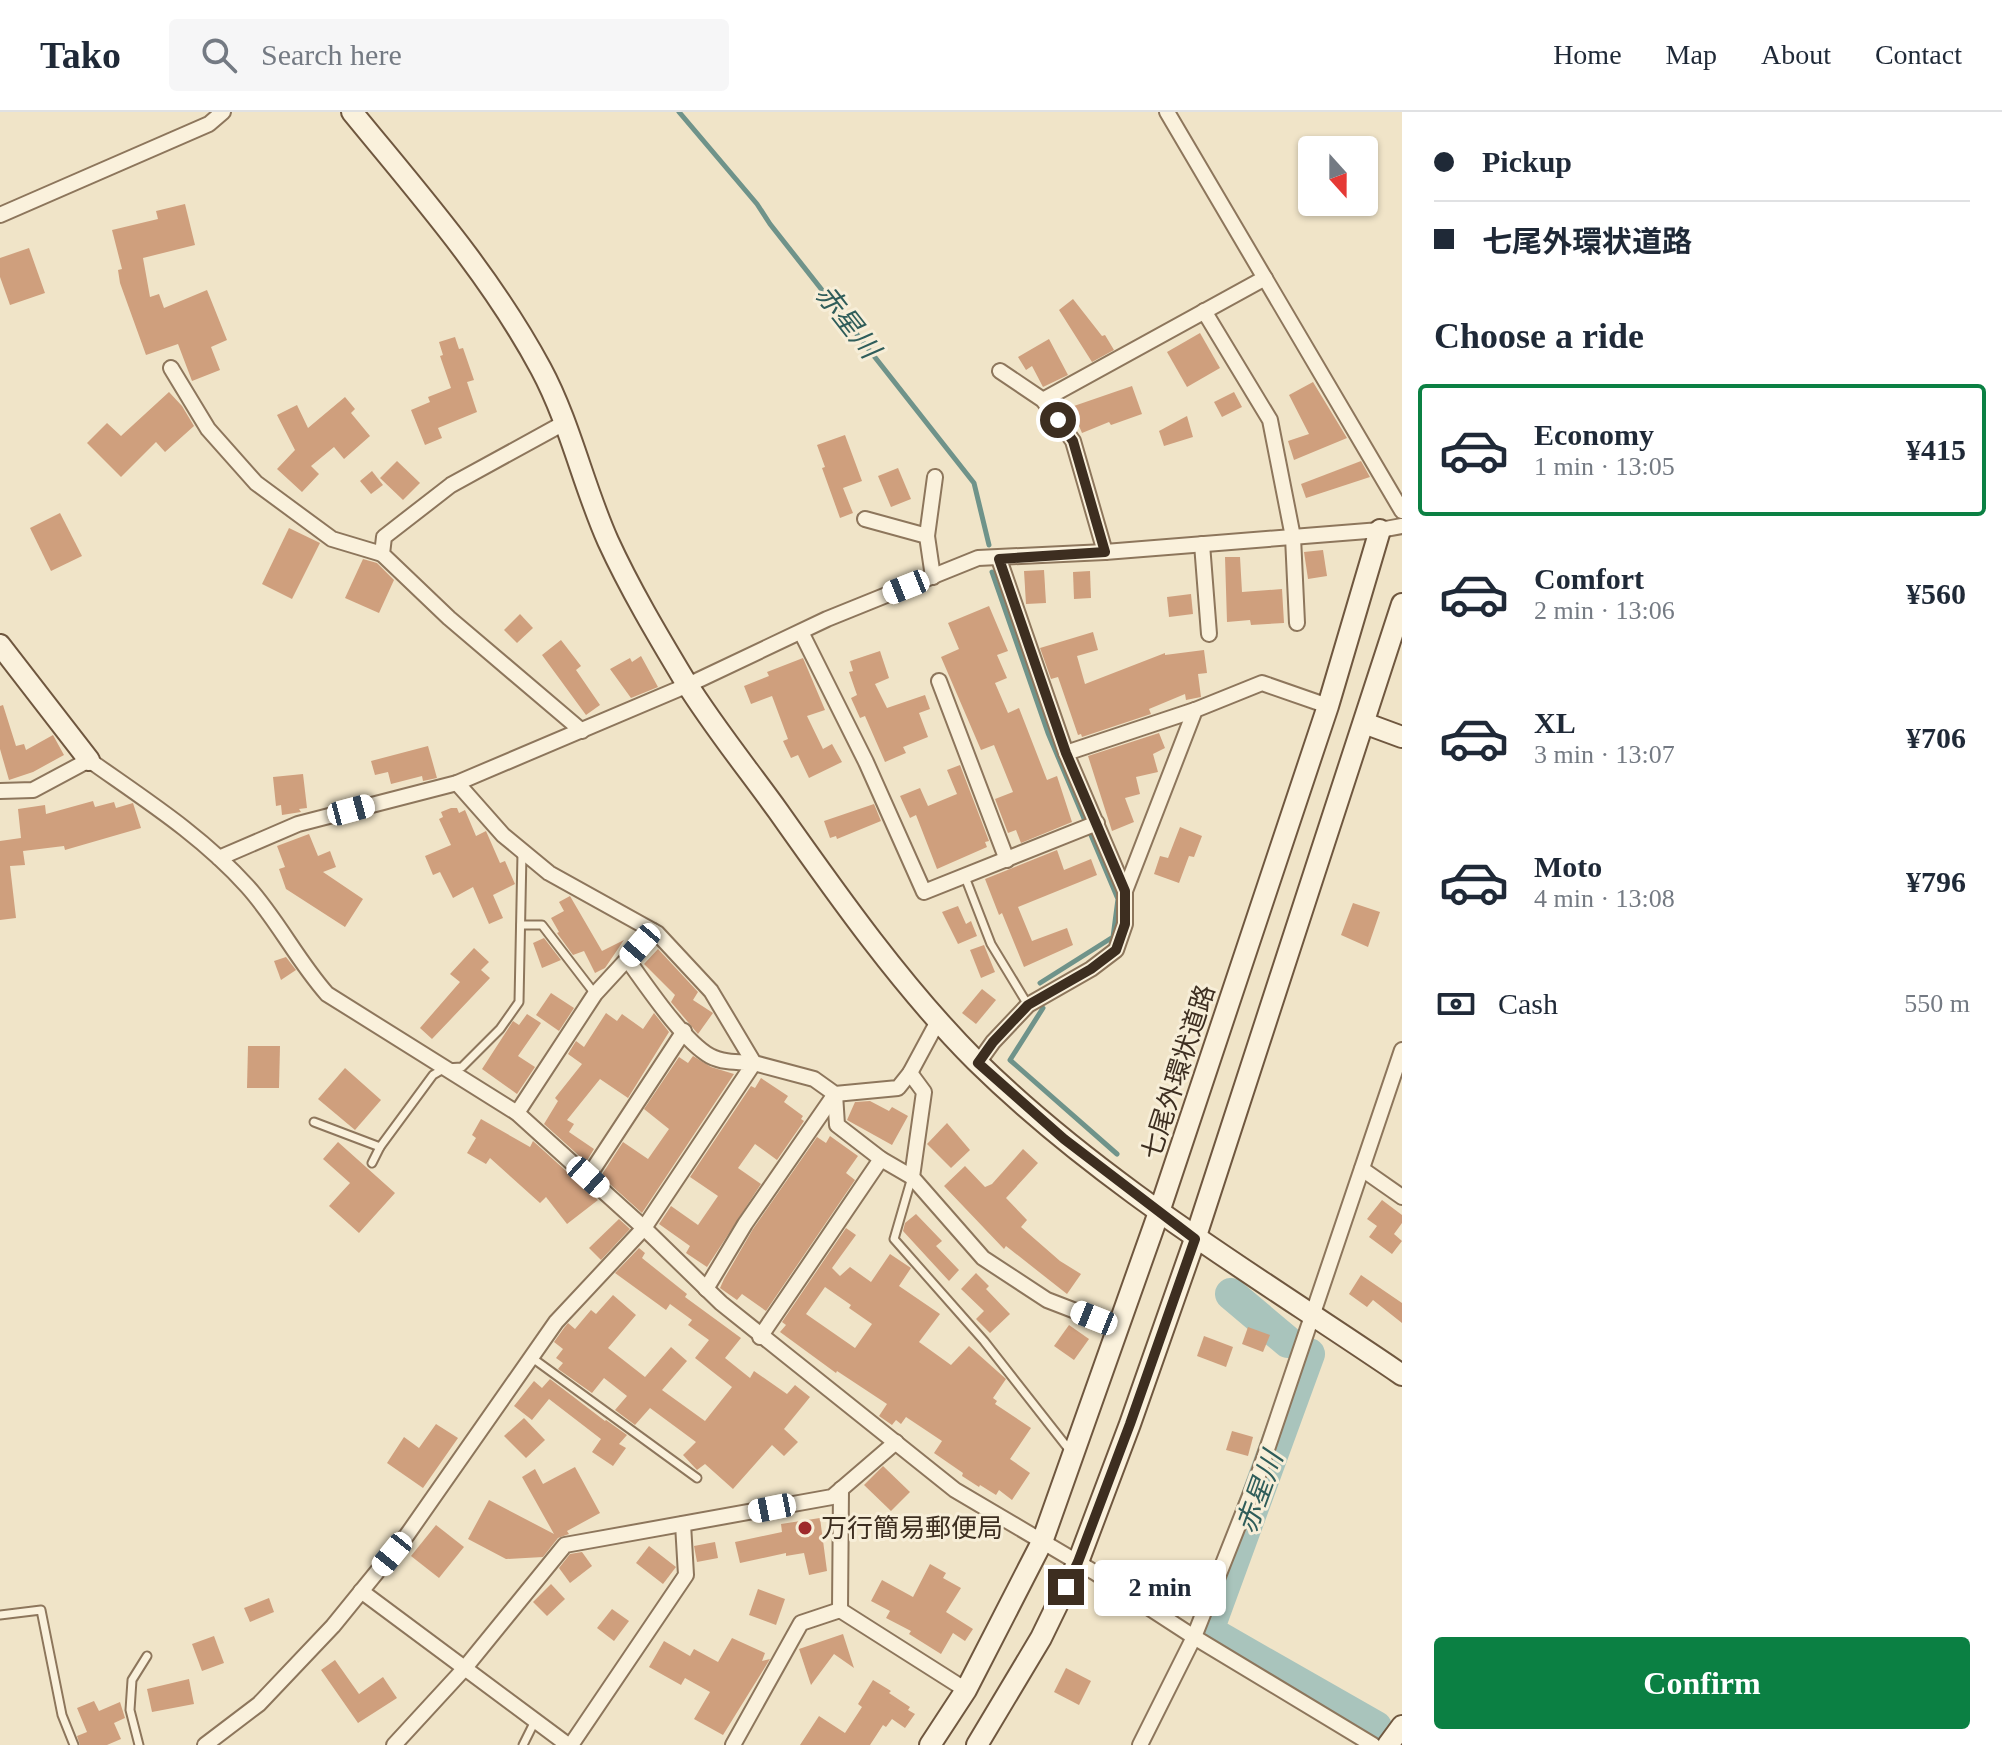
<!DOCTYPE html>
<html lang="en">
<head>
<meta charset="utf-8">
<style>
	body { margin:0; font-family:"Times New Roman","Noto Sans JP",serif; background:#f6f6f7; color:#1f2937; height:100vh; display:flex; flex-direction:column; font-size:30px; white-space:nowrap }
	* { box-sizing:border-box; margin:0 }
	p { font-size:26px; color:#747a83 }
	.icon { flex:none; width:44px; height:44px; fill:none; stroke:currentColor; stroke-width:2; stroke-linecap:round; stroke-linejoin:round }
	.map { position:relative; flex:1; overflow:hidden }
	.side { display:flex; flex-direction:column; background:#fff; width:600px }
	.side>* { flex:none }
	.banner { display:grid; align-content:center; height:176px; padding:0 32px; background:#fff }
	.needle { width:52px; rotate:159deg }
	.buttons { position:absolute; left:1298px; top:24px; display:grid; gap:16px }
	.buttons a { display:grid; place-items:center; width:80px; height:80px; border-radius:8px; background:#fff; box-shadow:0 2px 6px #0004; font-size:40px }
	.end { position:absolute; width:36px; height:36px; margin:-18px; border:10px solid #3d2e20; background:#fff; box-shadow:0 0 0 4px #fff }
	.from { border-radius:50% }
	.bubble { position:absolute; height:56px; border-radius:8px; background:#fff; box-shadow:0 2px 6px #0004; font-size:26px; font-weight:600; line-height:56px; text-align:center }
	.car { position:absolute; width:24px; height:48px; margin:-24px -12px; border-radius:10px; box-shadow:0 0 6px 2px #0007; background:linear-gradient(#fff 24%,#345 0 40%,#fff 0 76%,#345 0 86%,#fff 0) }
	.banner b { display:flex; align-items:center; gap:28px; height:76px; font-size:30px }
	.banner b+b { border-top:2px solid #e0e1e3 }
	.banner i { width:20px; height:20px; background:#1f2937 }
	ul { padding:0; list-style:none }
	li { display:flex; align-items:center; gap:24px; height:132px; margin:0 16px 12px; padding:0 16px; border:4px solid transparent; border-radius:8px }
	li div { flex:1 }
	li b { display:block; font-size:30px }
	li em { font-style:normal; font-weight:600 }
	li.current { border-color:#0b8043 }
	li>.icon { width:72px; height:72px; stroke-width:1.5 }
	h2 { padding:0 32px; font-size:36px; line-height:96px }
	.pay { display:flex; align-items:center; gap:20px; height:88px; padding:0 32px; font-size:30px }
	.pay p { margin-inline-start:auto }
	.action { display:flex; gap:16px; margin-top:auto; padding:16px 32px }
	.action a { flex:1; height:92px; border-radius:8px; background:#0b8043; color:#fff; font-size:32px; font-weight:600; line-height:92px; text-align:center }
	header { display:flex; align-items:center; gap:48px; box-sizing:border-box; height:112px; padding:0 40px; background:#fff; border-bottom:2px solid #e0e1e3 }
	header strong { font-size:38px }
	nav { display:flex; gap:44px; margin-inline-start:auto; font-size:28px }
	.search { width:560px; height:72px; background:#f6f6f7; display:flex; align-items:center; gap:20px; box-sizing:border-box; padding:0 28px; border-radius:8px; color:#747a83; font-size:30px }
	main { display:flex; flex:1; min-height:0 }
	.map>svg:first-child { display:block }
</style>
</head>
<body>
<header>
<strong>Tako</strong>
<div class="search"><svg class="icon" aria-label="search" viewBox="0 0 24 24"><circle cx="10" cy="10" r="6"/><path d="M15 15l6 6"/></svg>Search here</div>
<nav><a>Home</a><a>Map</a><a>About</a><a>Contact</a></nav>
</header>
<main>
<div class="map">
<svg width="1402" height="1633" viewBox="0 0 1402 1633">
	<rect width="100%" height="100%" fill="#f0e4c8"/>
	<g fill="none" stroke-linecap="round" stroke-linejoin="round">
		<g stroke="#6f938a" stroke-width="5">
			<path d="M679 0 757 92 770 112 974 371 989 433"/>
			<path d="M992 460 1048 621 1118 787 1113 825 1040 871"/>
			<path d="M1043 896 1010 948 1117 1042"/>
		</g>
		<g stroke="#a9c4bc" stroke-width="32">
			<path d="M1231 1182 1288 1230"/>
			<path d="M1309 1242 1210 1513 1215 1523 1376 1615"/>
		</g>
	</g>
	<g fill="#cf9f7d" fill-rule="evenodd">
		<path d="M185 92 195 133 143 146 150 185 159 182 164 196 207 178 227 228 211 235 220 258 192 269 178 232 146 243 120 171 118 158 122 157 112 118 158 107 156 99Z"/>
		<path d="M29 136 45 181 10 193 0 165V146Z"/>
		<path d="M1073 187 1102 224 1105 223 1114 238 1092 250 1059 198Z"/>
		<path d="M1200 221 1220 256 1187 275 1167 240Z"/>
		<path d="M455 225 459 237 463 236 474 268 467 270 477 300 438 316 442 326 425 333 411 298 430 290 428 285 451 276 440 244 443 243 439 230Z"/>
		<path d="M1049 227 1068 263 1043 275 1032 254 1026 258 1018 245Z"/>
		<path d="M1313 270 1347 326 1294 348 1288 329 1309 322 1289 283Z"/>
		<path d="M1132 274 1142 302 1111 313 1109 310 1082 321 1071 295Z"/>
		<path d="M169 280 182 294 194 314 165 340 156 330 121 365 87 331 107 311 121 324Z"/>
		<path d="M1234 280 1242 295 1222 305 1214 290Z"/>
		<path d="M345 285 355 297 351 301 370 324 344 347 334 335 311 354 319 362 302 380 277 357 295 338 277 303 297 293 308 316Z"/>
		<path d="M1187 304 1193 325 1164 334 1159 319Z"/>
		<path d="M845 323 862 369 843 376 853 401 840 406 822 356 825 355 817 333Z"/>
		<path d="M397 349 420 371 403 388 380 366Z"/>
		<path d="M1361 349 1370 365 1306 386 1301 372Z"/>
		<path d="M898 356 911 387 891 395 878 364Z"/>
		<path d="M372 359 383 373 371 382 360 369Z"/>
		<path d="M60 401 82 444 51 459 30 416Z"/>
		<path d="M289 416 320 431 292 487 262 472Z"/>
		<path d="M1323 438 1327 464 1308 467 1304 440Z"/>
		<path d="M1225 445H1240L1242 480 1282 477 1284 511 1251 513 1250 508 1227 510Z"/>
		<path d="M363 447 377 451 394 468 379 501 345 486Z"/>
		<path d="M1044 458 1046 491 1026 492 1024 459Z"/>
		<path d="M1090 459 1091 486 1074 487 1073 460Z"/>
		<path d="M1191 482 1193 502 1169 505 1167 485Z"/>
		<path d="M989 494 1008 539 997 543 1007 566 995 571 1008 601 1019 596 1047 668 1057 664 1072 710 1021 731 1016 718 1008 721 995 687 1013 680 994 633 981 638 941 545 959 537 948 511Z"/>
		<path d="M520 502 533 516 517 531 504 518Z"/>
		<path d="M1093 520 1098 538 1077 544 1085 572 1165 541V543L1204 538 1207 561 1198 562 1201 585 1186 588 1185 582 1149 597 1151 602 1082 625 1081 622 1078 623 1058 565 1051 567 1040 536Z"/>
		<path d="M561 528 581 554 576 558 600 593 586 603 542 543Z"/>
		<path d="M880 539 889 566 875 572 887 596 925 583 930 597 919 601 928 625 903 635 906 641 885 650 865 604 860 606 851 586 857 583 849 560 853 559 850 549Z"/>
		<path d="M641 544 658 575 631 586 610 557 630 546 632 550Z"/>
		<path d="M803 546 825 598 807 604 823 637 832 632 842 650 809 666 798 643 791 646 783 629 788 627 772 584 751 592 744 574 769 564 767 560Z"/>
		<path d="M3 593 16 634 24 632 26 638 53 623 64 643 33 660 9 668 0 637V594Z"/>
		<path d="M1159 621 1165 636 1153 642 1158 660 1136 665 1140 682 1125 686 1134 710 1112 719 1088 644Z"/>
		<path d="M428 634 437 666 423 669 422 664 391 672 388 660 375 663 371 649Z"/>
		<path d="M960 653 989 729 985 730 987 735 937 757 916 703 910 706 900 684 920 676 928 694 957 682 947 658Z"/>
		<path d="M303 662 307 696 299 697 301 700 282 703 281 693 276 694 273 665Z"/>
		<path d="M93 689 95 695 114 690 116 696 133 691 141 716 65 738 64 734 23 739 25 753 10 754 16 806 0 808V729L21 726 18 697 45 693 46 702Z"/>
		<path d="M874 692 881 709 837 727 836 724 830 726 824 709Z"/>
		<path d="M451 696H457L459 701 465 698 476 724 486 719 500 751 505 749 515 772 493 783 503 806 489 812 473 775 453 786 440 760 433 763 425 744 451 733 439 707 443 705 441 700Z"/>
		<path d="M1180 715 1202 724 1194 745 1189 744 1179 771 1154 762 1160 744 1168 746Z"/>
		<path d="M309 722 318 744 330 739 336 755 323 760 363 787 345 815 286 777 279 757 285 755 277 734Z"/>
		<path d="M1057 738 1064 758 1091 747 1097 763 1018 795 1032 829 1067 816 1073 833 1024 855 1002 801 999 803 985 767Z"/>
		<path d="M570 784 602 839 624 828 605 856 595 861 584 839 573 843 557 821 559 820 551 806 564 799 559 790Z"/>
		<path d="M1353 791 1380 800 1368 835 1341 823Z"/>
		<path d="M958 794 966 812 971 809 977 824 958 832 942 800Z"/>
		<path d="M544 826 561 848 542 856 533 831Z"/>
		<path d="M984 833 995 860 981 866 970 838Z"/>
		<path d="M474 836 489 850 481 858 490 866 432 927 420 916 460 870 450 862Z"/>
		<path d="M658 837 698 880 693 888 713 901 698 922 671 890 675 883 644 852Z"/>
		<path d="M286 845 296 858 281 868 274 849Z"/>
		<path d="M982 877 996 888 976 912 962 901Z"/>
		<path d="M551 881 574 896 559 919 536 903Z"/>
		<path d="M606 901 617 909 622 902 643 917 654 901 669 920 628 986 600 967 567 1008 574 1012 569 1020 594 1037 586 1050 544 1012 558 989 555 986 582 952 568 942 576 929 584 935Z"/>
		<path d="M527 902 541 911 518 944 535 955 517 982 482 957 513 909 519 913Z"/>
		<path d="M248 934H280L279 976H247Z"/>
		<path d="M693 944 711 955 734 962 642 1101 601 1064 623 1030 648 1047 669 1017 644 997 679 945 688 951Z"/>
		<path d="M345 956 381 988 355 1018 318 987Z"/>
		<path d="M761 966 788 984 784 990 803 1004 801 1007 804 1009 777 1048 755 1032 738 1056 761 1072 707 1155 686 1141 690 1134 659 1112 671 1094 698 1113 718 1084 690 1065 751 974 755 976Z"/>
		<path d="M870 989 889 999 892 995 908 1004 892 1033 847 1008 855 990Z"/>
		<path d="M481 1007 530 1035 533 1029 598 1088 567 1112 546 1085 540 1091 490 1046 486 1052 467 1041 476 1026 472 1023Z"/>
		<path d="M947 1011 970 1038 951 1056 927 1032Z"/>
		<path d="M830 1024 858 1044 846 1061 855 1068 766 1199 742 1182 737 1188 720 1176 724 1167 753 1117 817 1025 826 1031Z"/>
		<path d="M338 1030 395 1081 359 1121 329 1094 350 1071 323 1047Z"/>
		<path d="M1023 1037 1038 1051 1006 1086 1027 1108 1021 1115 1060 1149 1081 1162 1067 1182 1006 1134 1004 1137 944 1074 965 1054 985 1075 992 1072Z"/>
		<path d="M1382 1088 1402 1103V1111L1394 1122 1402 1129 1392 1142 1369 1125 1377 1114 1367 1107Z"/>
		<path d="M916 1102 942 1129 936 1134 959 1158 949 1169 903 1119 905 1111Z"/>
		<path d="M619 1107 630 1117 601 1148 589 1136Z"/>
		<path d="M846 1116 856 1123 832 1156 840 1164 850 1155 871 1170 890 1142 911 1156 899 1174 940 1202 919 1230 951 1253 969 1234 1006 1267 993 1286 997 1289 995 1292 1031 1316 1010 1347 1030 1361 1012 1388 999 1378 996 1383 980 1373 979 1375 962 1364 963 1361 934 1341 942 1329 906 1305 901 1312 896 1308 892 1313 879 1304 887 1292 837 1259 836 1261 780 1220 786 1213 782 1210ZM825 1175 851 1193 849 1196 872 1212 855 1236 806 1202Z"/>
		<path d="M639 1136 645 1141 642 1146 687 1182 685 1185 741 1226 725 1246 750 1266 754 1259 787 1282 795 1273 810 1285 784 1317 798 1330 784 1344 772 1333 733 1377 705 1352 697 1358 683 1343 696 1330 650 1296 635 1313 615 1298 627 1284 604 1266 592 1281 558 1257 563 1251 556 1246 563 1237 554 1230 564 1216 568 1211 575 1217 591 1198 596 1202 613 1183 636 1203 608 1236 645 1265 671 1235 687 1249 662 1278 705 1309 732 1275 695 1246 709 1228 688 1213 692 1208 670 1192 666 1198 615 1161Z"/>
		<path d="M976 1161 989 1174 986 1177 1010 1202 990 1221 976 1207 984 1199 961 1177Z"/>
		<path d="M1361 1163 1402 1191V1211L1373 1188 1367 1195 1349 1182Z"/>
		<path d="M1069 1213 1089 1227 1074 1248 1054 1234Z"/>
		<path d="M1248 1215 1270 1223 1263 1240 1242 1232Z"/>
		<path d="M1204 1224 1233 1235 1226 1255 1197 1244Z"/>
		<path d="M550 1267 605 1309 606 1308 627 1323 619 1332 626 1336 613 1354 592 1340 601 1327 549 1287 532 1308 514 1294 534 1269 542 1276Z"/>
		<path d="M524 1306 545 1328 526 1346 504 1324Z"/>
		<path d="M436 1312 458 1326 423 1376 387 1351 404 1325 419 1336Z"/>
		<path d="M1232 1319 1253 1325 1248 1344 1226 1338Z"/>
		<path d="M883 1354 910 1380 891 1399 864 1373Z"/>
		<path d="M575 1355 600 1401 567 1419 569 1422 558 1426 543 1445 506 1447 468 1427 489 1388 554 1422 522 1365 535 1357 543 1372Z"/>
		<path d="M820 1406 827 1459 809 1463 804 1441 786 1444V1441L740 1451 735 1430 782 1420 781 1412Z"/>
		<path d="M436 1413 464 1435 439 1466 411 1444Z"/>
		<path d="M715 1430 718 1446 697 1450 694 1434Z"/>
		<path d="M649 1434 676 1455 663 1472 636 1451Z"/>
		<path d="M582 1440 592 1454 570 1471 559 1456 570 1442Z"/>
		<path d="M930 1452 946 1461 943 1466 961 1476 946 1500 973 1517 965 1529 953 1521 941 1542 909 1522 911 1519 886 1506 890 1499 871 1489 882 1468 913 1485Z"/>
		<path d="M551 1472 565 1487 547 1504 533 1490Z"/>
		<path d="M758 1477 785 1487 776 1513 749 1503Z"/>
		<path d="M269 1486 274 1500 250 1510 244 1496Z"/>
		<path d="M612 1497 629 1509 614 1529 597 1516Z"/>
		<path d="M843 1522 854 1556 834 1542 811 1573 799 1537Z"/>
		<path d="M214 1524 224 1551 202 1559 192 1532Z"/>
		<path d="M732 1526 765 1541 762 1549 770 1547 723 1623 694 1607 710 1580 685 1566 681 1573 649 1555 664 1529 690 1544 694 1537 718 1550Z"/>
		<path d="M335 1548 359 1582 383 1565 397 1586 358 1611 321 1558Z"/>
		<path d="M1066 1556 1091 1569 1079 1593 1054 1580Z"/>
		<path d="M189 1567 194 1592 152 1600 147 1577Z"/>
		<path d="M873 1568 891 1579 889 1581 910 1595 908 1598 915 1602 905 1616 892 1607 886 1615 883 1613 870 1633H800L819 1604 845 1621 862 1595 858 1592Z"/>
		<path d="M94 1589 99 1599 120 1590 125 1606 114 1611 121 1627 107 1633H80L77 1624 87 1620 77 1596Z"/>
	</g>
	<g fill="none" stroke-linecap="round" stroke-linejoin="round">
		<defs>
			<g id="lane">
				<path d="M965 765 991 832 1028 893"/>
				<path d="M521 813H542L595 882"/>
				<path d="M314 1010 380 1035"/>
				<path d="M372 1051 380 1035 433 963 445 956 462 955 500 917 519 890 522 741"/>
				<path d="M912 1065 894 1127 984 1229 1071 1340"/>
				<path d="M531 1245 697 1366"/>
				<path d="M0 1503 41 1498 62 1603 74 1633"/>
				<path d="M139 1633 130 1598 132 1568 147 1544"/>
				<path d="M523 1633 535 1609"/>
			</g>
			<g id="street">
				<path d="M1167 0 1402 399"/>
				<path d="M0 103 209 12 223 0"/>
				<path d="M1204 199 1270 308 1293 425 1297 511"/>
				<path d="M171 256 208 317 256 371 332 427 382 442"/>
				<path d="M1000 259 1043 288 1073 329 1105 440"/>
				<path d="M1043 288 1265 166"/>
				<path d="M564 311 451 373 384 425 382 442 449 506 582 619"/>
				<path d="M865 407 927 424 933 465"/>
				<path d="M927 424 935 365"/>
				<path d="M1202 432 1209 522"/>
				<path d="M801 520 866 650 924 780 1097 711"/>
				<path d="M939 569 1007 748"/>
				<path d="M1066 641 1195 598"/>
				<path d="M457 671 503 723 549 761 657 821 711 879 754 951 814 967 835 982 898 976 910 961 938 909"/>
				<path d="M0 679 33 678 89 648C144 687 201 723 247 774 277 807 297 848 327 882L517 1001 644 1116 721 1191 955 1378 1094 1460 1194 1525 1373 1633"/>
				<path d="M219 746 298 712 457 671 688 573 827 507 978 446 1105 440 1380 418 1402 414"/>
				<path d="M1125 779 1195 598 1262 571 1328 594"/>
				<path d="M978 951 993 930 1028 893 1091 857 1116 838 1125 812V779L1066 641 999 447"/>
				<path d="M910 961 924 980 912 1065 983 1146 1047 1188 1117 1215"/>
				<path d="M835 982 837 1013 881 1047 912 1065"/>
				<path d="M517 1001 595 882 653 819"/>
				<path d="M1362 1057 1402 1085"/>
				<path d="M588 1065 684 919"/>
				<path d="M706 1177 745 1112 835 982"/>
				<path d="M760 1225 881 1047"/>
				<path d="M361 1479 568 1633"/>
				<path d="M840 1498 841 1377"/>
				<path d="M205 1633 259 1592 333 1514 407 1423 556 1210 644 1116 754 951C740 950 723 951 710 944 683 929 646 873 627 847"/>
				<path d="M394 1633 464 1557 565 1433 832 1385 896 1330"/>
				<path d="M571 1633 686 1463 683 1412"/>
				<path d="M733 1633 801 1511 840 1498 966 1578"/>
				<path d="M1140 1633 1194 1525 1259 1361 1402 938"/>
			</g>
			<g id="secondary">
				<path d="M352 0C419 82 490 162 541 257 570 311 583 373 608 429 630 477 658 524 685 569 713 614 747 656 778 699 838 784 903 876 976 949 1103 1074 1257 1164 1402 1263"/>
				<path d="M0 533 89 648"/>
				<path d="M1364 611 1402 625"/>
				<path d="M930 1633 966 1578 1042 1430 1159 1100 1328 594 1380 418"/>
				<path d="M977 1633 1041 1526 1078 1450 1130 1312 1195 1127 1402 492"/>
				<path d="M1388 1633 1402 1614"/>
			</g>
		</defs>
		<use href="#lane" stroke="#8d765c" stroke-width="11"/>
		<use href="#street" stroke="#8d765c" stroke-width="18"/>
		<use href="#secondary" stroke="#6f573f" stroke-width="24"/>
		<use href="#lane" stroke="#faf1dc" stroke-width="7"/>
		<use href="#street" stroke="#faf1dc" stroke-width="14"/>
		<use href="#secondary" stroke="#faf1dc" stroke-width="20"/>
	</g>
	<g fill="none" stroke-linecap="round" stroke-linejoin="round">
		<path stroke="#3d2e20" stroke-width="10" d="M1058 308 1073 329 1105 440 999 447 1066 641 1125 779V812L1116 838 1091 857 1028 893 993 930 978 951 1064 1027 1195 1127 1130 1312 1078 1450 1066 1475"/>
	</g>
	<circle fill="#9e2a2b" stroke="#f7eed8" stroke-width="3" cx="805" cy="1416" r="8"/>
	<g text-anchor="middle" stroke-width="6" stroke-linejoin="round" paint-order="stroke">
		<g font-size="26" fill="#3d2e20" stroke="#f7eed8">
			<text transform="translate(1178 960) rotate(-72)" y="9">七尾外環状道路</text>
		</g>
		<g font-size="26" fill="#3d2e20" stroke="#f7eed8" text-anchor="start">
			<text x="821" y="1425">万行簡易郵便局</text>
		</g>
		<g font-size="28" font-style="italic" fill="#2f5d5a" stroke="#f7eed8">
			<text transform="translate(848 209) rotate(52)" y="10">赤星川</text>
			<text transform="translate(1259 1380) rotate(-70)" y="10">赤星川</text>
		</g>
	</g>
</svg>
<div class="buttons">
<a><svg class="needle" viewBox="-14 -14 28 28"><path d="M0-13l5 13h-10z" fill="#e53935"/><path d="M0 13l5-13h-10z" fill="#747a83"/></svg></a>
</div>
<i class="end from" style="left:1058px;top:308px"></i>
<i class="end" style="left:1066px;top:1475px"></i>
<div class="bubble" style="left:1094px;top:1448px;width:132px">2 min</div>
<i class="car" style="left:906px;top:475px;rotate:248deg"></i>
<i class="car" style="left:351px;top:698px;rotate:75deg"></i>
<i class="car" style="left:640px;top:833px;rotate:221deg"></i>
<i class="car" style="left:588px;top:1065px;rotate:132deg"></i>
<i class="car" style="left:1094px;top:1206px;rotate:292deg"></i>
<i class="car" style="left:772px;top:1396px;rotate:259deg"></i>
<i class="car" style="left:392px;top:1442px;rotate:219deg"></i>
</div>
<section class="side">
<div class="banner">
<b><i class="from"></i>Pickup</b>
<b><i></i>七尾外環状道路</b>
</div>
<h2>Choose a ride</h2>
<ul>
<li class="current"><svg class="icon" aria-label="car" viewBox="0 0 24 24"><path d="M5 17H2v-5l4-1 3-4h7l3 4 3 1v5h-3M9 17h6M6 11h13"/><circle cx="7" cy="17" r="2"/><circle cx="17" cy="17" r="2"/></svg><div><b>Economy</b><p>1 min · 13:05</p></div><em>¥415</em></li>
<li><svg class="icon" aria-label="car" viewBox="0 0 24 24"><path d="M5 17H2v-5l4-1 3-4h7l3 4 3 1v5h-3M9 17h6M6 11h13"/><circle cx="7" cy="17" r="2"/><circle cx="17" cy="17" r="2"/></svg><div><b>Comfort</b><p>2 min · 13:06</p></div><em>¥560</em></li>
<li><svg class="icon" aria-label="car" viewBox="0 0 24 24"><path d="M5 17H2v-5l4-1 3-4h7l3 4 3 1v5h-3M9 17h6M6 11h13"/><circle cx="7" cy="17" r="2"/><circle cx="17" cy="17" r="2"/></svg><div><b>XL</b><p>3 min · 13:07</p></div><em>¥706</em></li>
<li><svg class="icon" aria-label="car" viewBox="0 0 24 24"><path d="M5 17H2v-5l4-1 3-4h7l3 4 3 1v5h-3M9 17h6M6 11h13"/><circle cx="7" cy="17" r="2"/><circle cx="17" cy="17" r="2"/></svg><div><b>Moto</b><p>4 min · 13:08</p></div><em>¥796</em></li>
</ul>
<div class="pay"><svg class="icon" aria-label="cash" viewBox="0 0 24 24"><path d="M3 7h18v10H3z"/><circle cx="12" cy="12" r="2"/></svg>Cash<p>550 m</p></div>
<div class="action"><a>Confirm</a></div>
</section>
</main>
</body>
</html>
